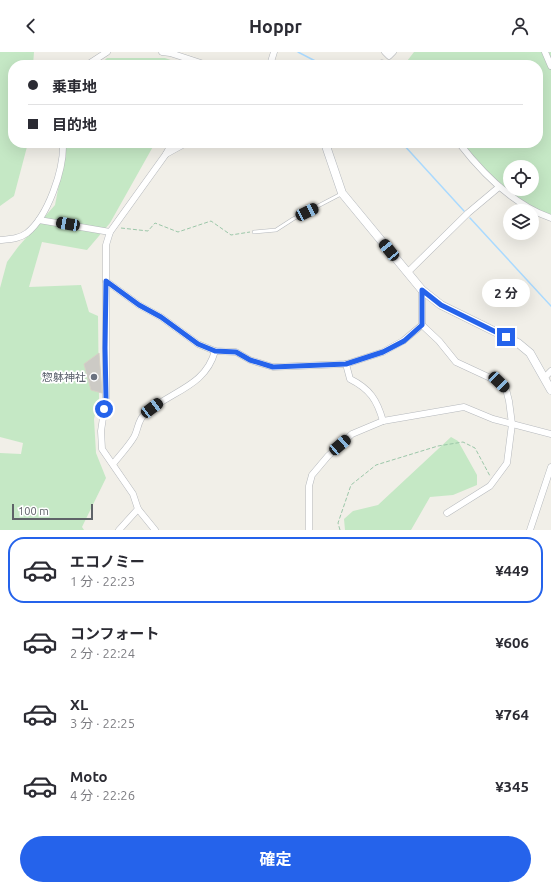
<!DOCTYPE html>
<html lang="ja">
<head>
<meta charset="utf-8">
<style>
	body { margin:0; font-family:Ubuntu,"Noto Sans JP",sans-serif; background:#f2f2f3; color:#2b2b33; height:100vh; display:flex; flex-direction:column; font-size:15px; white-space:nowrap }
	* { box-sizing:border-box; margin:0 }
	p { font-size:13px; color:#7c7c81 }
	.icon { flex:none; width:22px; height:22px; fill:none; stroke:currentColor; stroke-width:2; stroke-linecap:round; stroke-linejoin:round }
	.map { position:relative; height:478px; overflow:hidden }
	.details { display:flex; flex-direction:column; background:#fff; flex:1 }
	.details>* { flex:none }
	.guide { position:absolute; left:8px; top:8px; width:535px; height:88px; border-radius:16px; box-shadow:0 4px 16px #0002; display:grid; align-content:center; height:88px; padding:0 20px; background:#fff }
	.buttons { position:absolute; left:503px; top:108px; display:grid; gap:8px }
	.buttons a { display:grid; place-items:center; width:36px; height:36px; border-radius:50%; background:#fff; box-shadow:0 4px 16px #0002; font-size:20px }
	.scale { position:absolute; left:12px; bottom:10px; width:81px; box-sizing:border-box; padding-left:4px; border:2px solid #5f6368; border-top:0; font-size:11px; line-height:14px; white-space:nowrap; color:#5f6368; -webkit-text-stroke:3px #fff; paint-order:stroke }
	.end { position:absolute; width:18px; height:18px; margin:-9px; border:5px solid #2563eb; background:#fff; box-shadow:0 0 0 2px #fff }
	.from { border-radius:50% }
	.bubble { position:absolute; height:28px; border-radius:14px; background:#fff; box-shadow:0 4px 16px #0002; font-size:13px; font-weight:700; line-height:28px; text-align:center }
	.car { position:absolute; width:12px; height:24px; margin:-12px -6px; border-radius:5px; box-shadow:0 0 3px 1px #0007; background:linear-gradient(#222 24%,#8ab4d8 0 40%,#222 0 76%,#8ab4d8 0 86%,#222 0) }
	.guide b { display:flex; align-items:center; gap:14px; height:38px; font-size:15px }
	.guide b+b { border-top:1px solid #e1e1e2 }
	.guide i { width:10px; height:10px; background:#2b2b33 }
	ul { padding:7px 0 0; list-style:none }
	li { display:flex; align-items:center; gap:12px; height:66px; margin:0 8px 6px; padding:0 12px; border:2px solid transparent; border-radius:16px }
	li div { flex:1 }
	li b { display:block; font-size:15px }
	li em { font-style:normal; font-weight:700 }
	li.active { border-color:#2563eb }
	li>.icon { width:36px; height:36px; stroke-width:1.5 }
	.action { display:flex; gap:8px; margin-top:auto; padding:8px 20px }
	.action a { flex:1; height:46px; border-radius:24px; background:#2563eb; color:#fff; font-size:16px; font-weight:700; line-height:46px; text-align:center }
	header { display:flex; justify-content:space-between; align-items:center; height:52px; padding:0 20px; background:#fff; font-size:18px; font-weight:700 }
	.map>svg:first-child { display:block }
</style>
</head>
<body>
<header><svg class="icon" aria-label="back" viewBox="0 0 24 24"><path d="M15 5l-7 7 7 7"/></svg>Hoppr<svg class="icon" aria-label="person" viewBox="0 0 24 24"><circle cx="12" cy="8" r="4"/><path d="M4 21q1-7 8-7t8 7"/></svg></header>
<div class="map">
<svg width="551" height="478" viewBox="0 0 551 478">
	<rect width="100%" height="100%" fill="#f1efe8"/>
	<g fill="#c5e8c5" fill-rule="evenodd">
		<path d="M0 0H34L33 13H13V91H28L14 144 0 154Z"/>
		<path d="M414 0H551V166L517 150 459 91H538V13H404ZM510 115H532V137H510Z"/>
		<path d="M107 6H165L185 13H99Z"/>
		<path d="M67 91H155L110 171 87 198 42 190 29 235 81 233 89 260 98 264 99 347 94 367 96 401 106 426 82 475 84 478H0V401L21 402 23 391 0 385V236L7 210 18 195 55 153Z"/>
		<path d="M451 385 458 389 477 423V433L453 443 430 445 411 478H345L344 467 353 459 378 453Z"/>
	</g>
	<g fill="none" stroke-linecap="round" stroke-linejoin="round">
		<g stroke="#aadaff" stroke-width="1.5">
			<path d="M298 0 323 13"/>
			<path d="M402 91 464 159"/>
			<path d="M470 166 551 254"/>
		</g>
	</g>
	<path fill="#cccac5" stroke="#d6d1c6" d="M99 301 102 341 91 338 84 312Z"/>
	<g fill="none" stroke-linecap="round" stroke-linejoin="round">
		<defs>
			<path id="lane" d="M254 180 276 178 293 167 341 142"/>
			<g id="street">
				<path d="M162 0 170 1 207 13"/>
				<path d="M385 0 389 4 393 0"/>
				<path d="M545 0 551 14"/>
				<path d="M87 13 107 0"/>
				<path d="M270 13 274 0"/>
				<path d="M380 13 382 11 389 13"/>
				<path d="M459 91C483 122 513 153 551 166"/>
				<path d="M166 102 172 91"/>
				<path d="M39 168 110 180"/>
				<path d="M0 188C10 187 19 187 27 181 48 164 64 118 63 91"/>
				<path d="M408 220 468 161 499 135"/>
				<path d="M106 229 139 253 161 265 198 292 215 299 236 300 250 308 273 315 346 312 383 300 403 289 422 273V238"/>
				<path d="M422 273 439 289 456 310 499 330 506 337 509 349 512 372 507 411 490 434 447 461"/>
				<path d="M346 312 350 327C370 337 377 348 383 369"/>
				<path d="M544 326 551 319"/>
				<path d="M113 412C120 403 128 395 134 385 138 378 138 368 144 363 169 339 205 336 215 299"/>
				<path d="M138 457 155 478"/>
				<path d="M119 478 138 457 133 442 102 397 101 379 106 346V193L110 180 166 102 186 91"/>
				<path d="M309 478V434L312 423 328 404 352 382 383 369 464 355 493 367 551 382"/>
				<path d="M530 478 551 415"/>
			</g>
			<path id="secondary" d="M325 91 342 141 422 238 441 253 518 291 530 301 551 338"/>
		</defs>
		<use href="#lane" stroke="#b5b8bc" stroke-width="4"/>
		<use href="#street" stroke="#b5b8bc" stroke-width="7"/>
		<use href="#secondary" stroke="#b6babf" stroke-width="9"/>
		<g stroke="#9cc7a9" stroke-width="1" stroke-dasharray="4 2" stroke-linecap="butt">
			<path d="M121 176 148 179 155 171 178 180 211 169 231 183 250 180"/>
			<path d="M340 478 338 471 351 433 376 413 438 394 463 390 475 396 490 424"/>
		</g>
		<use href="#lane" stroke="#fff" stroke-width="3"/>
		<use href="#street" stroke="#fff" stroke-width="6"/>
		<use href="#secondary" stroke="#fff" stroke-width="8"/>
	</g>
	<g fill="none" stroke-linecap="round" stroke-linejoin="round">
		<path stroke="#2563eb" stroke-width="5" d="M104 357 106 346 105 296 106 229 139 253 161 265 198 292 215 299 236 300 250 308 273 315 346 312 383 300 404 289 422 273V238L441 253 506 285"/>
	</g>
	<circle fill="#6b7280" stroke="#fff" stroke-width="1.5" cx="94" cy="325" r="4"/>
	<g text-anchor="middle" stroke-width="3.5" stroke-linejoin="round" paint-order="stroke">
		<g font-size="11" fill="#5b616d" stroke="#fff" text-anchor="end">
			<text x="86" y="329">惣躰神社</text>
		</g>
	</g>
</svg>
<div class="buttons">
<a><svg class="icon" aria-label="locate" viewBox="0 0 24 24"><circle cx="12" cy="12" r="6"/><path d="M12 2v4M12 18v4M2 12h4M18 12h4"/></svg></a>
<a><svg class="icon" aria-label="layers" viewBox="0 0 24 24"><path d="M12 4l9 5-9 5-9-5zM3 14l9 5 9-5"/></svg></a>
</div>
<div class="scale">100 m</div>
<i class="end from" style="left:104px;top:357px"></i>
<i class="end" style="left:506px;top:285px"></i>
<div class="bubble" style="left:482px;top:227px;width:48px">2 分</div>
<i class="car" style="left:307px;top:160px;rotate:64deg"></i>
<i class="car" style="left:68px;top:172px;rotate:280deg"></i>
<i class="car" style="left:389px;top:198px;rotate:321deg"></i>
<i class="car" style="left:499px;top:330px;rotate:134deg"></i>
<i class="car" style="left:152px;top:356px;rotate:53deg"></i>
<i class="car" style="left:340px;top:393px;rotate:49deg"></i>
<div class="guide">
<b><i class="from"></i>乗車地</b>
<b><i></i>目的地</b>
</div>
</div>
<section class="details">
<ul>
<li class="active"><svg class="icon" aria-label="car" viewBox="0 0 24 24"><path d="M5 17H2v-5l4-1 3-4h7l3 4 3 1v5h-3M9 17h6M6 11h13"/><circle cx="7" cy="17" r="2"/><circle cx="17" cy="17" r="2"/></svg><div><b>エコノミー</b><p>1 分 · 22:23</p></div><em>¥449</em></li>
<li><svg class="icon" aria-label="car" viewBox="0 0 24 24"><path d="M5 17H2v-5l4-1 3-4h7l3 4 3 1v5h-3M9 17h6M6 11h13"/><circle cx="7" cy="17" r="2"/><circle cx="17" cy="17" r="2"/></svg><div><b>コンフォート</b><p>2 分 · 22:24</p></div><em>¥606</em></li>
<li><svg class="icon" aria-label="car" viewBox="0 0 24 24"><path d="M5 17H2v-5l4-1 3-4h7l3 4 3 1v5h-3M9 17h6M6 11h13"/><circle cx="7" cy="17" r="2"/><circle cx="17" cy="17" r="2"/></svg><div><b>XL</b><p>3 分 · 22:25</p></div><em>¥764</em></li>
<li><svg class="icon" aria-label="car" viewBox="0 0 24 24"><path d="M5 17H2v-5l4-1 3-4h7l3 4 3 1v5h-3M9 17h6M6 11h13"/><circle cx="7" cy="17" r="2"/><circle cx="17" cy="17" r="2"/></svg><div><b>Moto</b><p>4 分 · 22:26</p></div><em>¥345</em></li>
</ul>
<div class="action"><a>確定</a></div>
</section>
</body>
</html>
